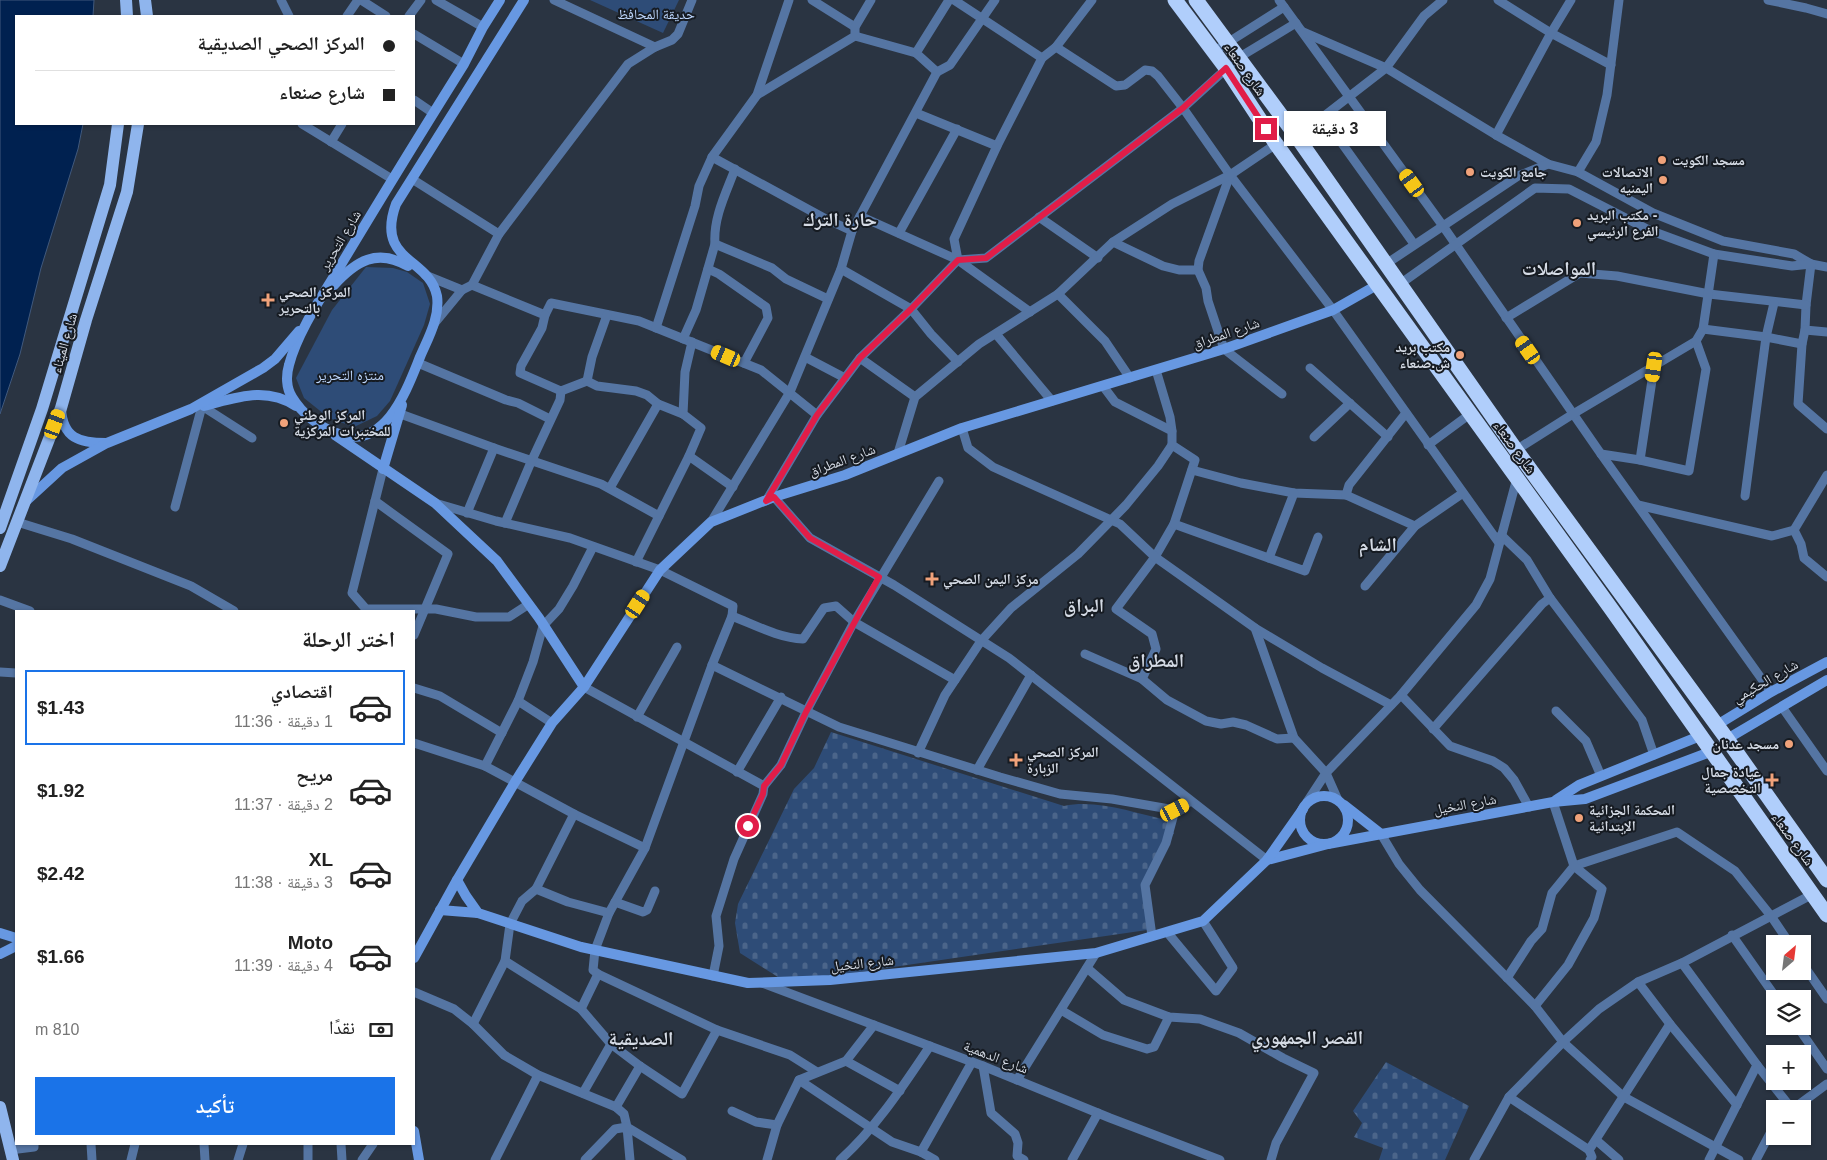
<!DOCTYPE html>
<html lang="ar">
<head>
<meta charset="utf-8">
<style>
	body { margin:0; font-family:Helvetica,"Noto Naskh Arabic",sans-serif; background:#f6f6f6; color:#222; direction:rtl; height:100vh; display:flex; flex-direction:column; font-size:19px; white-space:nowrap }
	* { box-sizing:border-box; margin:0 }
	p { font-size:16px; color:#767676 }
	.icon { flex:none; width:28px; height:28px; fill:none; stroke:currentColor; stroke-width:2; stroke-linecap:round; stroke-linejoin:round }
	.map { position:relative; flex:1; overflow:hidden; direction:ltr }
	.sheet { position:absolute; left:15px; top:610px; width:400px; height:535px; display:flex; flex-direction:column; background:#fff; border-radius:0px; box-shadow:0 1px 4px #0004; direction:rtl }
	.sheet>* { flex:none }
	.guide { position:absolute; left:15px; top:15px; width:400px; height:110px; border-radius:0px; box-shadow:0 1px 4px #0004; direction:rtl; display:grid; align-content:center; height:110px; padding:0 20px; background:#fff }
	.needle { width:32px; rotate:28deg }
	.tools { position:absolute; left:1766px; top:935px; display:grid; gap:10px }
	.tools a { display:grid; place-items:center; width:45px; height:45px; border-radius:0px; background:#fff; box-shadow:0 1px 4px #0004; font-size:25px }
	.end { position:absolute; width:22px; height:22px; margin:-11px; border:6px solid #e11d48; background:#fff; box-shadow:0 0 0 2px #fff }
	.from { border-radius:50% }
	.bubble { position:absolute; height:35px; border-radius:0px; background:#fff; box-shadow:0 1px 4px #0004; font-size:16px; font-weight:800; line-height:35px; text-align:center; direction:rtl }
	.car { position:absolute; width:15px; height:30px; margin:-15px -8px; border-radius:6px; box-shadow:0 0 4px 1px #0007; background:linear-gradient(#f5c518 24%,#345 0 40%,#f5c518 0 76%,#345 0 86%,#f5c518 0) }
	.guide b { display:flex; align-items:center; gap:18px; height:48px; font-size:19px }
	.guide b+b { border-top:1px solid #e0e0e0 }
	.guide i { width:12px; height:12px; background:#222 }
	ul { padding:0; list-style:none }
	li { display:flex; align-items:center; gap:15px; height:75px; margin:0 10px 8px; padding:0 10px; border:2px solid transparent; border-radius:0px }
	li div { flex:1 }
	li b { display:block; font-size:19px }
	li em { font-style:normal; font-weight:800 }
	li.active { border-color:#1a73e8 }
	li>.icon { width:45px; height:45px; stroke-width:1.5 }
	h2 { padding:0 20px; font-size:22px; line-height:60px }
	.pay { display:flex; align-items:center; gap:12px; height:55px; padding:0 20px; font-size:19px }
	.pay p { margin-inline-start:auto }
	.action { display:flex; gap:10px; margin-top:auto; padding:10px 20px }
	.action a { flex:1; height:58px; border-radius:0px; background:#1a73e8; color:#fff; font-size:20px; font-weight:800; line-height:58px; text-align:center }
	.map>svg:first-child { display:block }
</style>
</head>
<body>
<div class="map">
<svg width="1827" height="1160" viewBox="0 0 1827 1160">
	<defs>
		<pattern id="cemetery-stones" width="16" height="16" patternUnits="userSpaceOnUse" patternTransform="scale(1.25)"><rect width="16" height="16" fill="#2e4c77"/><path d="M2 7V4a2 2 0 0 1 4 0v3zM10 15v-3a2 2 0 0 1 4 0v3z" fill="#4b658a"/></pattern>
	</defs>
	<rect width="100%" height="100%" fill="#2a3442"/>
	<g fill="url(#cemetery-stones)">
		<path d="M831 732 1064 806C1097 799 1134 813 1166 820L1174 833 1146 883 1147 930 825 977H778L740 953 735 923 738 904 794 789 814 768Z"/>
		<path d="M1386 1062 1469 1106 1445 1160H1379L1383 1148 1354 1137 1362 1123 1353 1111Z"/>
	</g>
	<g fill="#2e4c77">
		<path d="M590 0H679L663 33Z"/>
		<path d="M366 267 393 268 407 272 423 283 430 304 424 325 390 401 377 416 354 427 329 418 304 398 296 378 332 310Z"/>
	</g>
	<path fill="#002150" stroke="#40597d" d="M0 0H94L93 16H16V124H83L78 149 41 268 20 354 0 414Z"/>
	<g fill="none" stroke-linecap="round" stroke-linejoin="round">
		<g stroke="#5575a3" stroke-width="9">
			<path d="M281 0 289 16"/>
			<path d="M361 0 386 16"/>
			<path d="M436 0 483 27"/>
			<path d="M554 0 655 47"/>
			<path d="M812 0 855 27"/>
			<path d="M954 0 1042 58"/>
			<path d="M1279 0 1443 226 1601 454 1771 692"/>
			<path d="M1498 0 1551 33 1611 65"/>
			<path d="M1768 0 1806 8 1827 14"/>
			<path d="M347 16 358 0"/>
			<path d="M409 16 421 0"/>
			<path d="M1303 32 1386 68 1496 135 1548 164"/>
			<path d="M414 34 464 64"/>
			<path d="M855 36 916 53"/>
			<path d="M1056 47 1116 86 1125 85 1145 70 1152 71 1158 76 1183 108 1230 175 1333 310 1499 543"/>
			<path d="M1213 52 1284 7"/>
			<path d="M937 72 950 65 995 0"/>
			<path d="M757 95 855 36V27L871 0"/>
			<path d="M414 100 433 113"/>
			<path d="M916 113 997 146"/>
			<path d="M1323 117 1414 244"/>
			<path d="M302 124 392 179"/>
			<path d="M1496 135 1551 33 1571 0"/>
			<path d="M1297 137 1386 68 1424 16 1443 0"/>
			<path d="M331 142 342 124"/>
			<path d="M712 157 824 218 852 231"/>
			<path d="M1578 172 1596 142 1607 95 1619 0"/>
			<path d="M1230 175 1199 261 1198 270 1206 288 1208 301 1224 349 1282 394"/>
			<path d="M412 179 499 234"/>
			<path d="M860 216 958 260 1030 312"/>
			<path d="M1039 217 1098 258"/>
			<path d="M899 233 957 129"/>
			<path d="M1113 242 1163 266 1179 270H1198"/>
			<path d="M715 244 772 268 786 279 828 299"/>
			<path d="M958 260 954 239 997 146 1042 58 1056 47 1092 0"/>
			<path d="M1386 264 1518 176 1548 164 1578 172 1653 213 1723 241 1794 254 1811 264 1827 267"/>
			<path d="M1811 264 1806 305 1805 330 1827 332"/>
			<path d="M708 269 719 274 766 307 768 318 744 363"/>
			<path d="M841 269 911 309 931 334 958 362"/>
			<path d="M425 275 462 290 434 324"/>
			<path d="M1400 284 1535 188 1569 189 1649 230 1714 254 1792 266 1811 264"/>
			<path d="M472 285 499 234 628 64 655 47 672 40 678 34 692 0"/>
			<path d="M462 290 472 285 545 315 551 303 639 321 761 370 817 415"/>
			<path d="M1058 294 1105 341 1130 378"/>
			<path d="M545 315 542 328 521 366 520 373 561 391 587 381 597 386 636 391 647 395 658 404 683 414"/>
			<path d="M1506 318 1580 273 1617 276 1709 294 1806 305"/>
			<path d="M656 328 695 206 699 186 712 157 757 95 789 0"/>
			<path d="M1703 329 1766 337 1802 344"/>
			<path d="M1805 330 1802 344 1798 404 1827 429"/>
			<path d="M996 334 1052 401"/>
			<path d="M683 339 696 310 715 244C713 218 726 193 735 169"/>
			<path d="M805 357 845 378"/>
			<path d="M860 358 915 397"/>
			<path d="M418 363 506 400 518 403 550 419"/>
			<path d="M1310 368 1388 437"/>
			<path d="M1156 370 1170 417 1172 431"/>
			<path d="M587 381 592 357 607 315"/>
			<path d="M1103 386 1115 402 1172 431V445L1195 460 1174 524 1155 557 1116 609 1152 634 1156 649 1142 679"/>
			<path d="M395 412 494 448 467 513"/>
			<path d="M962 428 968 448 993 467 1120 524 1155 557 1255 628 1322 668 1391 705"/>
			<path d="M1314 437 1350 403"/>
			<path d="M1428 445 1470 414"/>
			<path d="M494 448 601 484 659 516"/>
			<path d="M1516 450 1573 414 1696 341 1703 329 1714 254"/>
			<path d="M898 453 915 397 979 344 1058 294 1113 242 1172 204 1230 175 1276 144"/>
			<path d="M1601 454 1640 460 1689 471 1706 369 1696 341"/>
			<path d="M689 456 733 487"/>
			<path d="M1640 460 1654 367"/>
			<path d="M383 469 352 593 366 609H436L476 617H509L529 604"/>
			<path d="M1192 470 1241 483 1294 493 1346 495 1415 526"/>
			<path d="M610 488 658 404"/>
			<path d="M1346 495 1349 485 1406 413"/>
			<path d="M1745 496 1766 337 1774 303"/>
			<path d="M774 497 810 538 894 585 1009 658 1267 860"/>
			<path d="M375 501 448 554 414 635"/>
			<path d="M766 501 817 415 860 358 911 309 958 260 986 258 1183 108 1238 58 1296 23"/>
			<path d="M435 503 496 521 570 538 660 570 733 606 732 616 712 665 645 848 609 913 595 950 593 970 598 974 717 1030 790 1055 817 1072"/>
			<path d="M1638 505 1772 536 1794 530 1827 475"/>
			<path d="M175 507 202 406 252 438"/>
			<path d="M17 522 72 539 191 586 234 611"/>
			<path d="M711 522 790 392 841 269 852 231 937 72 916 53 949 0"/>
			<path d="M505 523 531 462 560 400 561 391"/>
			<path d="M1174 524 1305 571 1318 537"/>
			<path d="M1794 530 1801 544 1804 558 1827 577"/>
			<path d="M1501 535 1527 560 1550 598 1642 720 1654 755"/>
			<path d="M1269 558 1294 493"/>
			<path d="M636 562 689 456 701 428 683 414 685 372 692 342"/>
			<path d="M1365 586 1415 526 1463 493"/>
			<path d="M0 600 30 611"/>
			<path d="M732 616C755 625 779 638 803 639L824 608 836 606 854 622 955 680"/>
			<path d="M1255 628 1294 738 1326 773 1338 800"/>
			<path d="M1085 654 1142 679 1167 700 1206 721 1221 724 1233 722 1246 725 1277 739 1294 738"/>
			<path d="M712 665 839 727 1000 777 1060 794 1112 799 1175 810 1191 801"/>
			<path d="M0 672 16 673"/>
			<path d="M584 687 764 786 763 794 734 859 716 916 719 946 713 976"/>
			<path d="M414 688 440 696 502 733"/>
			<path d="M1401 695 1450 746 1493 761 1504 768 1514 780 1529 807"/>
			<path d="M518 701 552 723"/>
			<path d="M1782 707 1827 771"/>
			<path d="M1556 711 1586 741 1601 776"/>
			<path d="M637 717 677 647"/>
			<path d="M1433 729 1542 604 1550 598"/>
			<path d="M414 743 485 766 574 814 645 848"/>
			<path d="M918 753 945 695 981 641 1011 608 1078 554 1126 505 1158 466 1172 445"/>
			<path d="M485 766 518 701 533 662 543 626 559 609 573 586 593 547"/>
			<path d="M977 770 1031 675"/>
			<path d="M737 772 781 697"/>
			<path d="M764 786 781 765 806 712 854 622 939 481"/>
			<path d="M1307 802 1326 773 1401 695 1476 605 1490 579 1517 478"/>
			<path d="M1381 834 1399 864 1420 890 1535 1006 1563 1042 1624 1097 1739 1160"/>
			<path d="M536 889 568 902 609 913"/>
			<path d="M615 902 643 912 647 910 655 891"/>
			<path d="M1167 932 1216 991 1233 968 1203 921"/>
			<path d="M1732 935 1777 999"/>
			<path d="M1152 936 1145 885 1166 843 1175 810"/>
			<path d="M505 961 581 1009 611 1044 640 1066 682 1094 717 1030"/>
			<path d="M1682 963 1757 1065 1709 1160"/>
			<path d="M1802 963 1827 999"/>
			<path d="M1087 968 1124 1000 1169 1017 1200 1019 1239 1033 1283 1058 1314 1073 1276 1143 1271 1160"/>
			<path d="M1507 978 1531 941 1542 929 1552 893 1574 866 1677 832 1735 871 1771 916 1790 944"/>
			<path d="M1638 982 1670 1024 1737 1105"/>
			<path d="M762 983 983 1066 1110 1118 1220 1160"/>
			<path d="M414 992 454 1009 473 1024 504 1055 538 1075 616 1107 624 1114 627 1127 682 1160"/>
			<path d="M1535 1006 1568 965 1594 918 1602 889 1574 866 1553 802"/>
			<path d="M581 1009 598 974"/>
			<path d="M1061 1010 1103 1035 1147 1049 1154 1047 1169 1017"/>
			<path d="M473 1024 505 961 510 924 522 901 536 889 574 814"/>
			<path d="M1797 1026 1827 1069"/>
			<path d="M846 1061 900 1091"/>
			<path d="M1757 1065 1792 1109"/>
			<path d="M983 1066 991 1113 1015 1134 1018 1143 1017 1156 1024 1160"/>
			<path d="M799 1080 892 1142 921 1152 935 1160"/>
			<path d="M1017 1080 1096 953"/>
			<path d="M583 1093 611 1044"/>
			<path d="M1509 1097 1589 1150 1670 1024"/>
			<path d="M616 1107 640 1066"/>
			<path d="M1793 1109 1827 1084"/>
			<path d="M732 1111 756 1122 777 1125"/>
			<path d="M1596 1140 1619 1160"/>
			<path d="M91 1144 92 1160"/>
			<path d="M204 1144 205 1160"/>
			<path d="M341 1144 342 1160"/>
			<path d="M10 1150 34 1147V1144"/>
			<path d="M1589 1150 1592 1157 1590 1160"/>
			<path d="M921 1152 972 1062"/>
			<path d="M131 1160 135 1144"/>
			<path d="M238 1160 243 1144"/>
			<path d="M308 1160V1144"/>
			<path d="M362 1160 373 1144"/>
			<path d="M495 1160 538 1075"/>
			<path d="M585 1160 615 1129 627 1127 630 1160"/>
			<path d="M767 1160 777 1125 799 1080 846 1061 874 1025"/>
			<path d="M840 1160C876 1128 903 1086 930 1046"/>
			<path d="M1072 1160 1098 1113"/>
			<path d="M1474 1160 1509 1097 1563 1042 1599 1009 1638 982 1682 963 1813 894"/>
			<path d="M1756 1160 1775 1124"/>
		</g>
		<g stroke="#6798e2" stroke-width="10">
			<path d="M500 0 483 27 464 64C424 128 384 193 345 258 327 289 298 330 289 365 286 375 286 388 292 397 303 415 319 427 339 434 386 450 407 389 420 357 428 338 440 318 437 296 429 257 375 262 396 204L524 0"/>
			<path d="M334 285C356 261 377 248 408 266"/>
			<path d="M204 406C236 398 265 386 296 406"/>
			<path d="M61 409C63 438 79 443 106 443"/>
			<path d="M335 435 435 503 497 561 539 618 584 687"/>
			<path d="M383 469 402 405"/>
			<path d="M26 501 62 468 107 443 191 409 263 368 275 359 299 331"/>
			<path d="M1717 725 1771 692 1827 662"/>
			<path d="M1727 739 1827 680"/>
			<circle cx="1324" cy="820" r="24"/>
			<path d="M1556 800 1579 785 1700 736"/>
			<path d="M1344 805 1381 834"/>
			<path d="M1267 860 1328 844 1553 802 1585 799 1710 752"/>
			<path d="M457 880 466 896 478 913 581 947 748 983 830 980 1096 953 1203 921 1267 860 1303 809"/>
			<path d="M440 910 478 913"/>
			<path d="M0 933 16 938"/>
			<path d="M0 954 16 946"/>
			<path d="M414 958 457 880 515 782 552 723 584 687 660 570 711 522 774 497 845 475 962 428 1224 349 1333 310 1377 285"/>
			<path d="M414 1131 419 1160"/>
		</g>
		<g stroke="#8fb5ed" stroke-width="12">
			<path d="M126 0 127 16"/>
			<path d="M145 0 147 16"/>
			<path d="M0 528 42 409 110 185 118 124"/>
			<path d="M0 566 61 408 86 320 127 192 138 124"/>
			<path d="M0 1107 13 1160"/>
		</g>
		<g stroke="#b0cefb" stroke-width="15">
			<path d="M1175 0 1226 68 1276 144 1612 610 1827 915"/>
			<path d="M1196 0 1297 137 1516 450 1727 739 1827 880"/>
		</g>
	</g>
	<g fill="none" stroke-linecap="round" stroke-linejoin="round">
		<path stroke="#e11d48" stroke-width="6" d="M748 826 763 794 764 786 781 765 806 712 879 577 810 538 774 497 766 501 817 415 860 358 911 309 958 260 986 258 1183 108 1226 68 1266 129"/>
	</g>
	<g fill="#f0a27a" stroke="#161b22" stroke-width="2">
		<circle cx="1662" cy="160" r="5"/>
		<circle cx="1470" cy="172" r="5"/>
		<circle cx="1663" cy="180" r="5"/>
		<circle cx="1577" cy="223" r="5"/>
		<path d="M265.5 292.5h5v5h5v5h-5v5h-5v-5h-5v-5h5z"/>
		<circle cx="1460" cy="355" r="5"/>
		<circle cx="284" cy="423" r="5"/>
		<path d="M929.5 571.5h5v5h5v5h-5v5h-5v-5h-5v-5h5z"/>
		<circle cx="1789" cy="744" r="5"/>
		<path d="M1013.5 752.5h5v5h5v5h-5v5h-5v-5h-5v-5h5z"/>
		<path d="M1769.5 772.5h5v5h5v5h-5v5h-5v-5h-5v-5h5z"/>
		<circle cx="1579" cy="818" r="5"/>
	</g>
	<g text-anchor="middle" stroke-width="4" stroke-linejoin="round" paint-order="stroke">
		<g font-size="14" fill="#bfd8fe" stroke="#161b22">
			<text x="656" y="19">حديقة المحافظ</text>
			<text x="350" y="380">منتزه التحرير</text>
		</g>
		<g font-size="14" fill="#d5dbe5" stroke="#161b22">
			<text transform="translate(1245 69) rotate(55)" y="5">شارع صنعاء</text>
			<text transform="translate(340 240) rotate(-59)" y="5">شارع التحرير</text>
			<text transform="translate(1226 333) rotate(-19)" y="5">شارع المطراق</text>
			<text transform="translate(64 343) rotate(-74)" y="5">شارع الميناء</text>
			<text transform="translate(1515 447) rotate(54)" y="5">شارع صنعاء</text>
			<text transform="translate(842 460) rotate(-20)" y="5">شارع المطراق</text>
			<text transform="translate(1765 681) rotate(-30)" y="5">شارع الحكيمي</text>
			<text transform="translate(1465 804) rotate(-10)" y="5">شارع النخيل</text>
			<text transform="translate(1793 839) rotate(54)" y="5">شارع صنعاء</text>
			<text transform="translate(862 963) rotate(-6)" y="5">شارع النخيل</text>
			<text transform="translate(996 1057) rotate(21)" y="5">شارع الدهمية</text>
		</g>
		<g font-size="14" font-weight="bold" fill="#d5dbe5" stroke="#161b22" text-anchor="start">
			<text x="1672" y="165">مسجد الكويت</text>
			<text x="1480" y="177">جامع الكويت</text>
			<text x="1653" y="177" text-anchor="end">الاتصالات<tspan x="1653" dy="16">اليمنيه</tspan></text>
			<text x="1587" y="220">مكتب البريد -<tspan x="1587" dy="16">الفرع الرئيسي</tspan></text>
			<text x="279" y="297">المركز الصحي<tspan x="279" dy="16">بالتحرير</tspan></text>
			<text x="1450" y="352" text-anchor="end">مكتب بريد<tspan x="1450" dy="16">ش.صنعاء</tspan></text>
			<text x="294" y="420">المركز الوطني<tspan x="294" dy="16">للمختبرات المركزية</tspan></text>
			<text x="943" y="584">مركز اليمن الصحي</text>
			<text x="1779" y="749" text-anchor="end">مسجد عدنان</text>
			<text x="1027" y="757">المركز الصحي<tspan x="1027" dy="16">الزبارة</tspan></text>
			<text x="1761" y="777" text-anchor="end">عيادة جمال<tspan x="1761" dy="16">التخصصية</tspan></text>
			<text x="1589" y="815">المحكمة الجزائية<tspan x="1589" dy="16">الإبتدائية</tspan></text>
		</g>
		<g font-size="19" font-weight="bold" fill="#d5dbe5" stroke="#161b22">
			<text x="840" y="226">حارة الترك</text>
			<text x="1559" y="275">المواصلات</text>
			<text x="1378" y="551">الشام</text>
			<text x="1084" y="612">البراق</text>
			<text x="1156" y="667">المطراق</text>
			<text x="1307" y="1044">القصر الجمهوري</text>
			<text x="641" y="1045">الصديقية</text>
		</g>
	</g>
</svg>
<div class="tools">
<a><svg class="needle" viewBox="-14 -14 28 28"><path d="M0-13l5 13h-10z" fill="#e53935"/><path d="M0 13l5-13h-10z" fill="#767676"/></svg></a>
<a><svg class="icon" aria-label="layers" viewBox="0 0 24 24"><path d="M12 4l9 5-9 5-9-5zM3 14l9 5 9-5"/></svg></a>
<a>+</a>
<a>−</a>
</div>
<i class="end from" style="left:748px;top:826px"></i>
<i class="end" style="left:1266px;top:129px"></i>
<div class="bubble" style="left:1284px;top:111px;width:102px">3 دقيقة</div>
<i class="car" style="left:1412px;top:183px;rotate:324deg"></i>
<i class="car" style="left:1528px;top:350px;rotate:325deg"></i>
<i class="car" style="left:726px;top:356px;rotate:293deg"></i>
<i class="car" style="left:1654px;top:367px;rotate:188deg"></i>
<i class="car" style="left:55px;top:424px;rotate:20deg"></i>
<i class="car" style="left:638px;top:604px;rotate:33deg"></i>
<i class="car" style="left:1175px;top:810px;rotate:63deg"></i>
<div class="guide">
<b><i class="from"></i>المركز الصحي الصديقية</b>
<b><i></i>شارع صنعاء</b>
</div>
<section class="sheet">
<h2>اختر الرحلة</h2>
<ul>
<li class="active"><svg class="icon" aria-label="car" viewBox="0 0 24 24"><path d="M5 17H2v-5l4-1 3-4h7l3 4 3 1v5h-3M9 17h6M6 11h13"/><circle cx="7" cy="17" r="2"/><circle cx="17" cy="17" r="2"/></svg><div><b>اقتصادي</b><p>1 دقيقة · 11:36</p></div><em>$1.43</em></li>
<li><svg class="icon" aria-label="car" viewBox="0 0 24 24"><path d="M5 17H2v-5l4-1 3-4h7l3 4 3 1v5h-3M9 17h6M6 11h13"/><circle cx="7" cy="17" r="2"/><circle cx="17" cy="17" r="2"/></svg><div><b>مريح</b><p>2 دقيقة · 11:37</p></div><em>$1.92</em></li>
<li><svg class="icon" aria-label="car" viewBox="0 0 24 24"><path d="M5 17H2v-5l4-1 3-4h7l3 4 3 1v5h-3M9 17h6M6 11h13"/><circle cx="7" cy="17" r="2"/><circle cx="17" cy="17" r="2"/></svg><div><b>XL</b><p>3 دقيقة · 11:38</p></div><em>$2.42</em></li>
<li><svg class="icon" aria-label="car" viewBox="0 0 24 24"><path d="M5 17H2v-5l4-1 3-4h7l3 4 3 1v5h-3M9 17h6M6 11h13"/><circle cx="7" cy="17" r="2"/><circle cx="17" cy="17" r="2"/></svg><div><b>Moto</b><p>4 دقيقة · 11:39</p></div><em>$1.66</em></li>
</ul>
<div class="pay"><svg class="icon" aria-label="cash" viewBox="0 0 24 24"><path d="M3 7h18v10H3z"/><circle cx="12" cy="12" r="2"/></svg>نقدًا<p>810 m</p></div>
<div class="action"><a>تأكيد</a></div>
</section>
</div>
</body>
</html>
